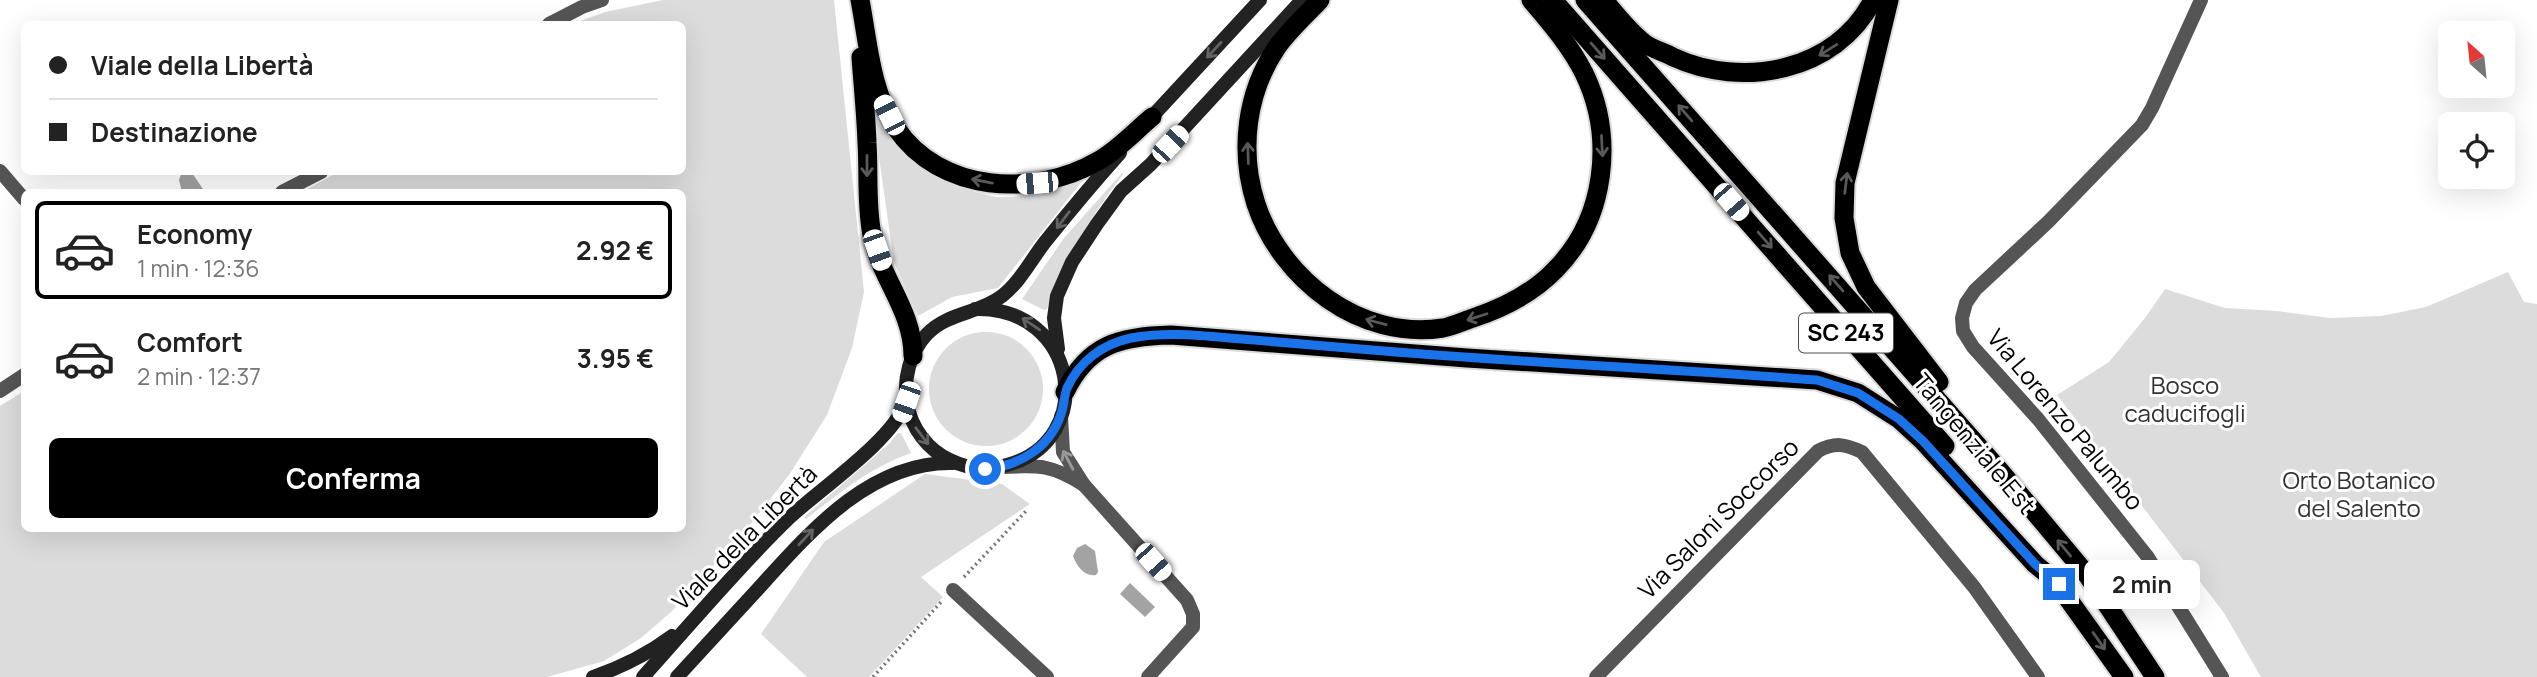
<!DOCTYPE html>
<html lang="it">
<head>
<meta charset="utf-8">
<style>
	body { margin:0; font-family:Manrope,sans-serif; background:#f2f2f2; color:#222; height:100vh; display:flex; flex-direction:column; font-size:26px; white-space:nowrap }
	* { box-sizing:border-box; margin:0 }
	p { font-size:23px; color:#767676 }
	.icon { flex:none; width:38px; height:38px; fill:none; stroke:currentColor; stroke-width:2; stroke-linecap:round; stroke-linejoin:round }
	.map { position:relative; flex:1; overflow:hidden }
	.sheet { position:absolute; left:21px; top:189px; width:665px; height:343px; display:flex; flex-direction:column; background:#fff; border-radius:10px; box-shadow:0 7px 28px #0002 }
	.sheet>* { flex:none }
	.top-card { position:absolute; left:21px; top:21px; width:665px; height:154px; border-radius:10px; box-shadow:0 7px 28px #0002; display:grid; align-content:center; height:154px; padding:0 28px; background:#fff }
	.needle { width:46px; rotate:333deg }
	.tools { position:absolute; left:2438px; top:21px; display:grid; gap:14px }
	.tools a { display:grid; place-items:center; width:77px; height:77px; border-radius:10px; background:#fff; box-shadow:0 7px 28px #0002; font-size:35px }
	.end { position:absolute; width:32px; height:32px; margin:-16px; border:9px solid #1a73e8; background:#fff; box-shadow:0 0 0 4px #fff }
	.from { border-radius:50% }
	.bubble { position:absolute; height:49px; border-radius:10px; background:#fff; box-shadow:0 7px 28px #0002; font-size:23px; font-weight:700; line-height:49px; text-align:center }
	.car { position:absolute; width:21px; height:42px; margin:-21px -10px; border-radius:9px; box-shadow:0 0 5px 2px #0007; background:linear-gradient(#fff 24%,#345 0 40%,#fff 0 76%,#345 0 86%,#fff 0) }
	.top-card b { display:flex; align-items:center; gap:24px; height:66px; font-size:26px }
	.top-card b+b { border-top:2px solid #e0e0e0 }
	.top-card i { width:18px; height:18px; background:#222 }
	ul { padding:12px 0 0; list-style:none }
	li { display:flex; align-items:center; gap:21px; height:98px; margin:0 14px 10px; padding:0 14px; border:4px solid transparent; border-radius:10px }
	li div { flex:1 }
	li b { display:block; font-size:26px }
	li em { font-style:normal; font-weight:700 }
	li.on { border-color:#000 }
	li>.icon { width:63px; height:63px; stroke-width:1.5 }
	.cta { display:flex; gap:14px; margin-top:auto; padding:14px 28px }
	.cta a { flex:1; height:80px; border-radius:10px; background:#000; color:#fff; font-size:28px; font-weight:700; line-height:80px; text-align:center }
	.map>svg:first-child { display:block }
</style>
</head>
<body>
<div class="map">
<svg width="2537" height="677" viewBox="0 0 2537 677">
	<rect width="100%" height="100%" fill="#fff"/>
	<g fill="#dcdcdc">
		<path d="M663 0H834L864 292 852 348 827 415 789 475 746 530 671 612 641 638 604 661 547 677H0V406L24 391V528H682V192H302L338 172H682V24H572L605 12Z"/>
		<path d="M873 115C899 154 930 179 976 192 982 193 990 196 997 197 1026 198 1055 188 1083 180L998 288 952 297 918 316 894 263Z"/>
		<path d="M1122 173H1124C1091 216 1066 258 1047 309L1044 310 1022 299 1064 238Z"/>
		<path d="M2508 272 2524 302 2537 304V677H2261L2224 613 2057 395 2109 362 2145 318 2165 289 2225 308 2277 311 2330 318 2381 316 2426 307Z"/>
		<circle cx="986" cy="389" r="57"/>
		<path d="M898 433H901L911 453C871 467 839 493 806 519L804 517 889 444Z"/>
		<path d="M925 474 1002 484 1030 504 921 577 943 597 869 677H807L761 634 824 542Z"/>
	</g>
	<g fill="#a3a3a3">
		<path d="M182 172 192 173 205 192H182L179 180Z"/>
		<path d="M1085 544 1095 551 1098 572 1096 575C1084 577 1077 566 1073 556L1077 548Z"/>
		<path d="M1130 583 1155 607 1145 617 1120 594Z"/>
	</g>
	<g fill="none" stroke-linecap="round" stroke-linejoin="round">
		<defs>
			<g id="trunk">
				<path d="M860 0C868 41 871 93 896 128 940 193 1034 198 1098 161 1118 150 1135 131 1152 117"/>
				<path d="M1320 0C1306 15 1289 30 1277 47 1246 93 1239 151 1256 204 1281 279 1360 341 1443 328 1453 326 1464 321 1473 318 1503 308 1533 293 1555 270 1606 219 1615 137 1584 73 1571 47 1550 22 1531 0"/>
				<path d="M1553 0 1945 446"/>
				<path d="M1585 0 2001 472 2088 576 2155 677"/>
				<path d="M1604 0C1616 15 1629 31 1644 43 1652 49 1664 52 1673 57 1742 89 1836 72 1873 0"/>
				<path d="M1889 0 1845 183 1844 218 1850 253 1866 287 1939 382"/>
				<path d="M861 57C863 86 866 114 867 143 869 174 866 204 872 235 880 278 913 310 913 356"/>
				<path d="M1065 392C1088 344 1121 336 1171 335L1467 358 1817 380 1858 393 1899 419 1923 441 2035 564 2059 584"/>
				<path d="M2051 575 2124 677"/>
			</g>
		</defs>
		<use href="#trunk" stroke="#dbdbdb" stroke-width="23"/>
		<g stroke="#777" stroke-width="3.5" stroke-dasharray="2 3.5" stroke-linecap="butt">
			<path d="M964 577 1027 510"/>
			<path d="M873 677 942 601"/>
		</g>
		<g stroke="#555" stroke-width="14">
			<path d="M2201 0 2152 108 2142 125 2048 222 1975 290 1966 303 1962 318 1963 331 1973 347 2038 419 2147 556 2222 677"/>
			<path d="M549 24 582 7 602 0"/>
			<path d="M0 171 24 199"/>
			<path d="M282 192 321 172"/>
			<path d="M0 391 24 375"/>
			<path d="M1003 467C1040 465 1052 465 1084 485L1063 452 1061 416"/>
			<path d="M1084 485 1187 600 1193 614V627L1148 677"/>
			<path d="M953 590 1047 677"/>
			<path d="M1596 677 1818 451C1835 442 1845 444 1862 452L1974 587 2038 677"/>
		</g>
		<g stroke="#222" stroke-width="14">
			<path d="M1147 122 1260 0"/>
			<path d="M975 309C1078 306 1099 440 1007 465 988 471 968 469 950 460 928 450 911 428 907 403 903 379 910 352 927 334 948 312 979 314 1002 296 1020 282 1031 260 1045 242 1069 212 1094 182 1120 153"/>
			<path d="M1058 349 1054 318 1057 296 1072 262 1097 224 1121 191 1151 164 1302 0"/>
			<path d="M593 677C622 667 648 654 672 636"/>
			<path d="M643 677C690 625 739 566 789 518 820 489 893 440 906 402"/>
			<path d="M677 677C704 648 730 619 757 590 808 534 869 461 953 463"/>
		</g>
		<use href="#trunk" stroke="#000" stroke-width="19"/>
	</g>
	<defs><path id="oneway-shaft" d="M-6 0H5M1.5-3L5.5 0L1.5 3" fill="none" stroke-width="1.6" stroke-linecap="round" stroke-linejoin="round" transform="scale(1.75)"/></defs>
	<g stroke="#646464">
		<use href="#oneway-shaft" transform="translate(1214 50) rotate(133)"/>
		<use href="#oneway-shaft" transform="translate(1063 220) rotate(127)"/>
		<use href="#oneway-shaft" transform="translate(1031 324) rotate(-146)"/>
		<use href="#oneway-shaft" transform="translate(922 436) rotate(53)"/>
		<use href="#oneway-shaft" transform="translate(806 537) rotate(-47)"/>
	</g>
	<g stroke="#595959">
		<use href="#oneway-shaft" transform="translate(1828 50) rotate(148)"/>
		<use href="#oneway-shaft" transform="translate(1598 51) rotate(49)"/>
		<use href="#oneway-shaft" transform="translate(1685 113) rotate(-131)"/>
		<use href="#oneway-shaft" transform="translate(1602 146) rotate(87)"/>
		<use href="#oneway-shaft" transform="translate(1248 153) rotate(-92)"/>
		<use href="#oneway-shaft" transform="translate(867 166) rotate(90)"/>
		<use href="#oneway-shaft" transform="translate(982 181) rotate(-169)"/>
		<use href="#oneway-shaft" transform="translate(1846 183) rotate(-83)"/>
		<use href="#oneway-shaft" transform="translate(1765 240) rotate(49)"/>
		<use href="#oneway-shaft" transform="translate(1836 283) rotate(-131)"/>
		<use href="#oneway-shaft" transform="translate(1477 317) rotate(162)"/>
		<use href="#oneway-shaft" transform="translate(1376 322) rotate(-165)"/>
		<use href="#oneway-shaft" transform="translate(2064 548) rotate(-130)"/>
		<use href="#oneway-shaft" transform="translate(2099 641) rotate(55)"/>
	</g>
	<use stroke="#999" href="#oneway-shaft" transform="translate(1068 460) rotate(-118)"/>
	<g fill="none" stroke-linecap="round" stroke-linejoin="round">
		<path stroke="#1a73e8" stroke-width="9" d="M985 469C1019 466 1050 448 1061 414 1064 406 1064 396 1067 388 1079 362 1102 344 1131 338 1167 331 1205 336 1242 339 1289 343 1336 347 1384 351 1528 363 1673 369 1817 380L1858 393 1899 419 1923 441 2035 564 2059 584"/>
	</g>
	<g text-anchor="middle" stroke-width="6" stroke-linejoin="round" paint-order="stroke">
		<rect fill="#fff" stroke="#4c4c4c" stroke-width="2" x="1799" y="313.5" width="94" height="39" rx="5"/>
		<g font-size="23" font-weight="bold" fill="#000">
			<text x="1846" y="341">SC 243</text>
		</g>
		<g font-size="24" fill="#333" stroke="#fff">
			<text x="2185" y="394">Bosco<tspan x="2185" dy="28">caducifogli</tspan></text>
			<text x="2359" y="489">Orto Botanico<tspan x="2359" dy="28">del Salento</tspan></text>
		</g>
		<g font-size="24" fill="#000" stroke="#fff">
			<text transform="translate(2065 420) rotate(50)" y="8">Via Lorenzo Palumbo</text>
			<text transform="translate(1974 444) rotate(50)" y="8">Tangenziale Est</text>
			<text transform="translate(1719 519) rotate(-45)" y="8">Via Saloni Soccorso</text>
			<text transform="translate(745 538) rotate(-45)" y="8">Viale della Libertà</text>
		</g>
	</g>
</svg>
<div class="tools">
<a><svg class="needle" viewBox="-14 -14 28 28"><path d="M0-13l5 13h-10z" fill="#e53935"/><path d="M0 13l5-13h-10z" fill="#767676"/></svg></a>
<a><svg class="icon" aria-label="locate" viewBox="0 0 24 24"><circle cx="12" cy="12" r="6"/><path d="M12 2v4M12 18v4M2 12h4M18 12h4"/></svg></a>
</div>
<i class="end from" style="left:985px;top:469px"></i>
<i class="end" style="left:2059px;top:584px"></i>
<div class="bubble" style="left:2084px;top:560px;width:116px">2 min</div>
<i class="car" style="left:889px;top:115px;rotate:333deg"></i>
<i class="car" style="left:1170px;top:144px;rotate:43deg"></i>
<i class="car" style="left:1037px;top:183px;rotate:265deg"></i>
<i class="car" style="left:1731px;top:202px;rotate:139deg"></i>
<i class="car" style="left:877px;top:250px;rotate:161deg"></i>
<i class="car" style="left:906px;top:402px;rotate:199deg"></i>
<i class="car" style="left:1153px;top:562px;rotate:138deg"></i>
<div class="top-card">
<b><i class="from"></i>Viale della Libertà</b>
<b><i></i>Destinazione</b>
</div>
<section class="sheet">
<ul>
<li class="on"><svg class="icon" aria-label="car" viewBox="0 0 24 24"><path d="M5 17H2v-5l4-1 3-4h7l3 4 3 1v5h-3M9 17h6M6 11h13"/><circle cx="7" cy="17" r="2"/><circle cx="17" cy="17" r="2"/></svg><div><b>Economy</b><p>1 min · 12:36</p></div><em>2.92 €</em></li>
<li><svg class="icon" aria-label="car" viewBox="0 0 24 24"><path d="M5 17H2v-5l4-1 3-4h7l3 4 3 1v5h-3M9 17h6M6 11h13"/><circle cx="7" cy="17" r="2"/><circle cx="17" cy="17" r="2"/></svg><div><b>Comfort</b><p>2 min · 12:37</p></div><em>3.95 €</em></li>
</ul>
<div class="cta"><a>Conferma</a></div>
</section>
</div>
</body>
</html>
